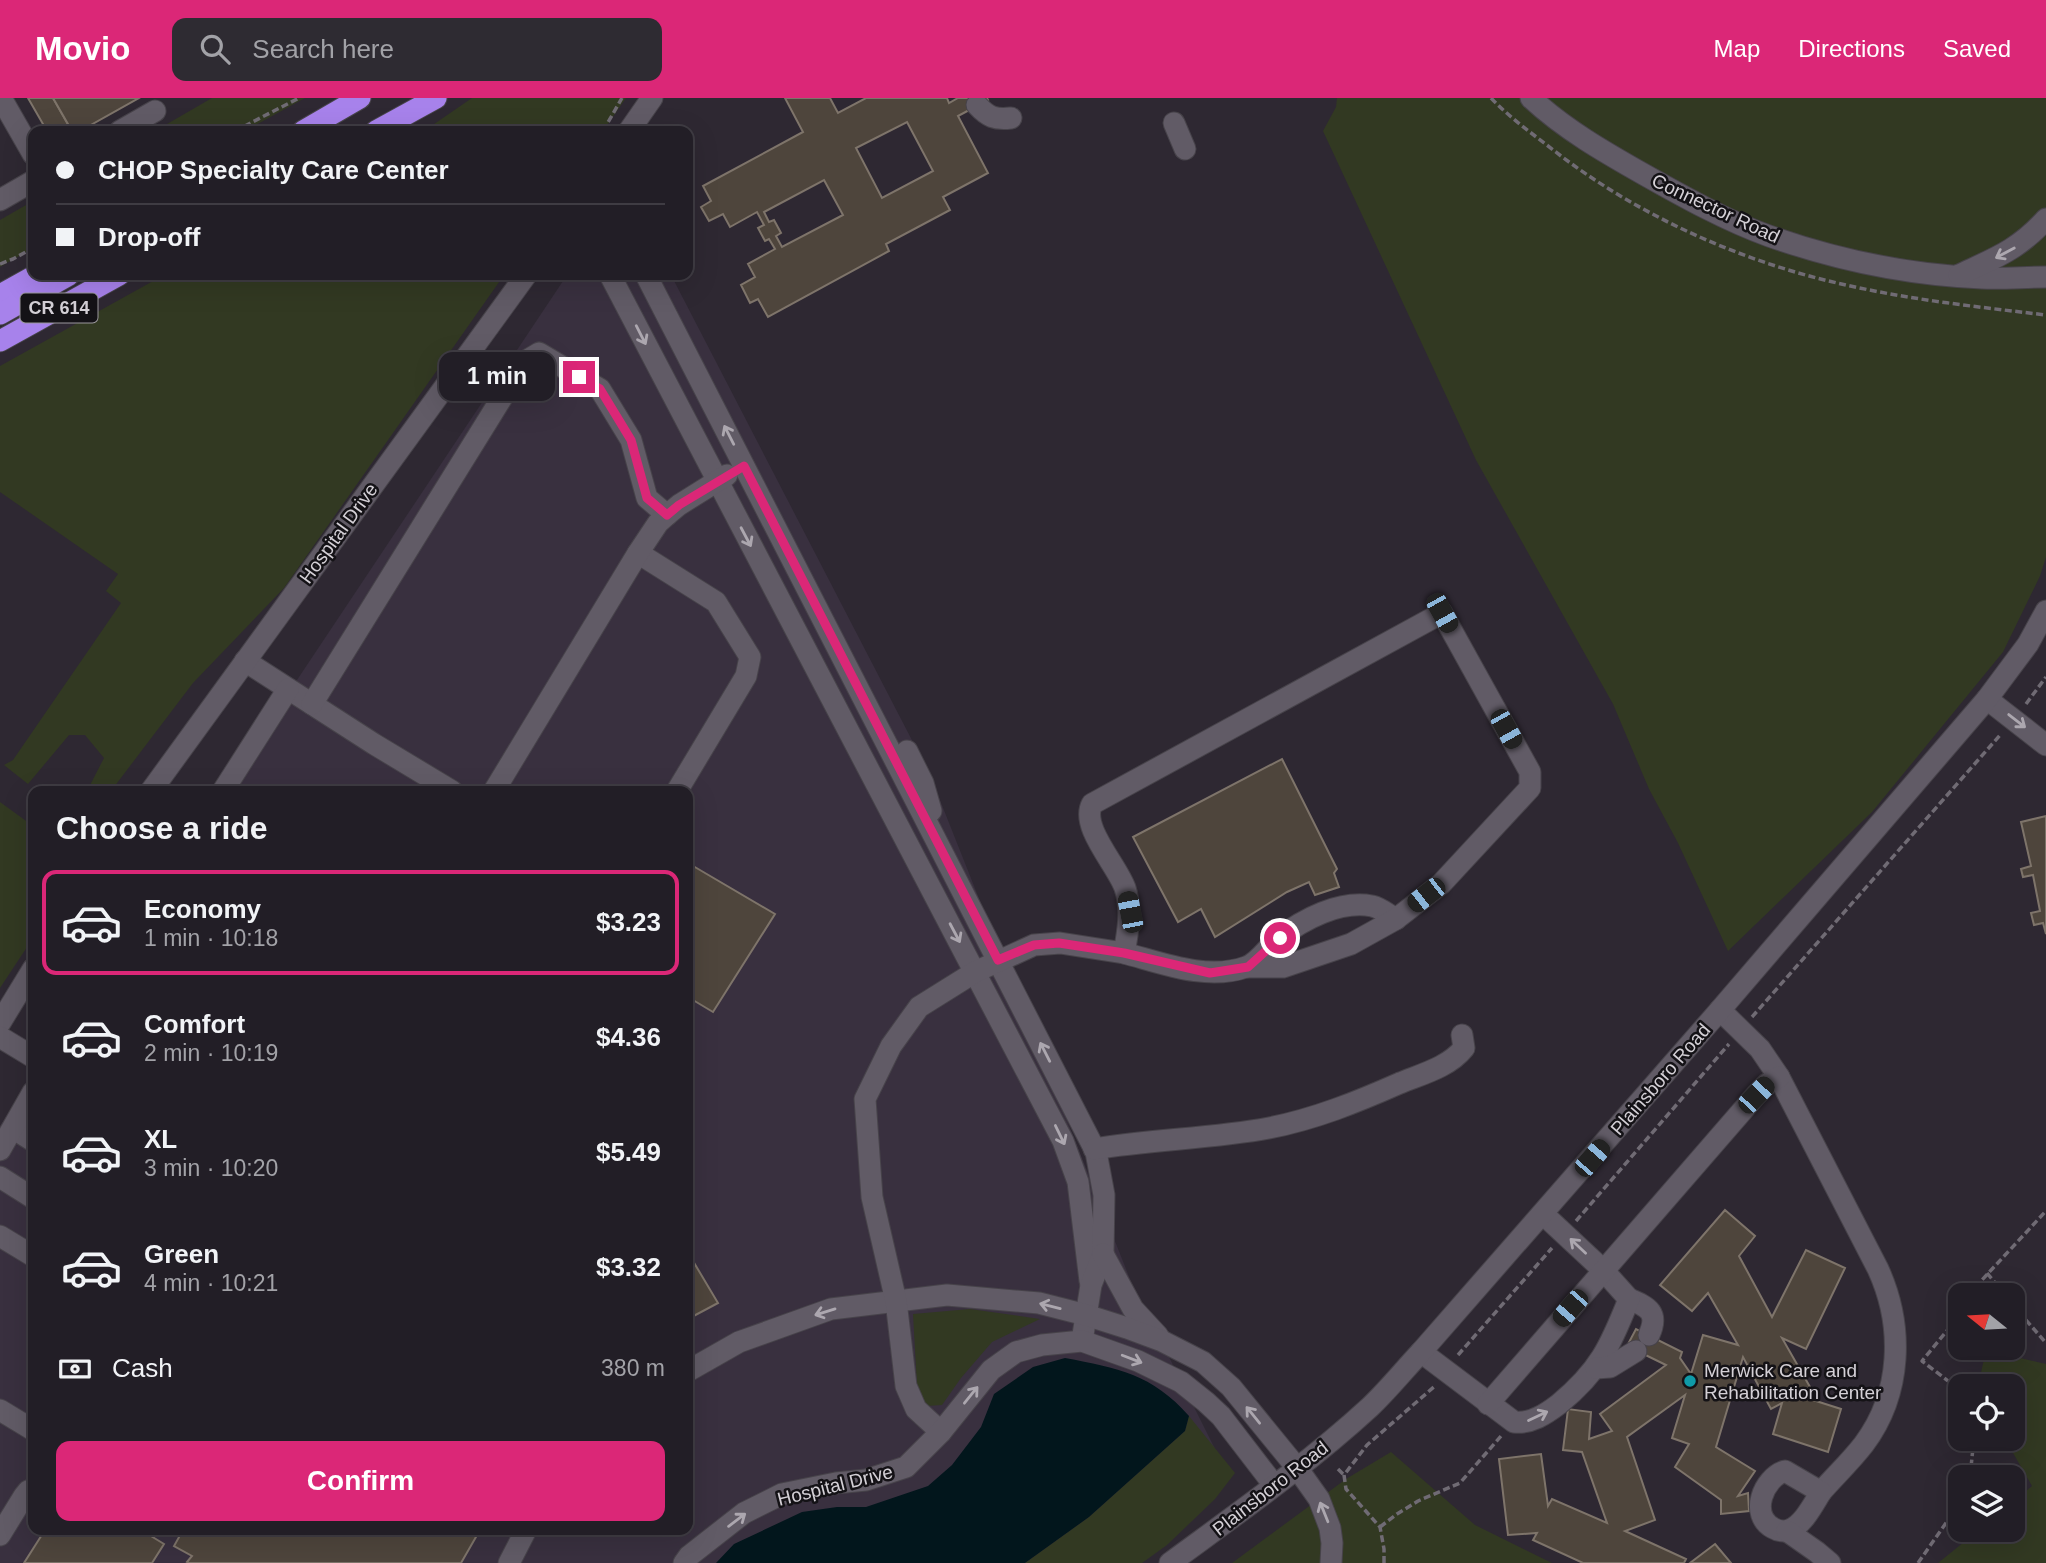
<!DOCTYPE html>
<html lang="en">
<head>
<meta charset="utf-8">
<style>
	body { margin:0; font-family:Arial,sans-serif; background:#2e2b32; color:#f1f3f6; height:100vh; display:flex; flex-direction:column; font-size:26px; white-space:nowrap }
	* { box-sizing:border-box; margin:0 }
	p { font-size:23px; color:#a2a2a7 }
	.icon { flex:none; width:38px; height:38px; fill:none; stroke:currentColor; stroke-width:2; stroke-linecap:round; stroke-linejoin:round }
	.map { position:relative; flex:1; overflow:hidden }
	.sheet { position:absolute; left:28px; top:688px; width:665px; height:749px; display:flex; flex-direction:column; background:#221e26; border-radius:14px; box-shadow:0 7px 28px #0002,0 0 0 2px #3f3c43 }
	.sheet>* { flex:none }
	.top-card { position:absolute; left:28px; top:28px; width:665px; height:154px; border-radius:14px; box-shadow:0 7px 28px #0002,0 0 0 2px #3f3c43; display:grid; align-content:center; height:154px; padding:0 28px; background:#221e26 }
	.needle { width:46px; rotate:288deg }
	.buttons { position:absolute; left:1948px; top:1185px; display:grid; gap:14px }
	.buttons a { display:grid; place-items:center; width:77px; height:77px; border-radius:14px; background:#221e26; box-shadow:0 7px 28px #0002,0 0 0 2px #3f3c43; font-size:35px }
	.end { position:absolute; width:32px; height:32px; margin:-16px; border:9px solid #db2777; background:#fff; box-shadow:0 0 0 4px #fff }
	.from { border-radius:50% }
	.bubble { position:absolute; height:49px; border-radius:14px; background:#221e26; box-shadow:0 7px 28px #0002,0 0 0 2px #3f3c43; font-size:23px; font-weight:800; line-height:49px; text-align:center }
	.car { position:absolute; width:21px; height:42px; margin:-21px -10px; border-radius:9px; box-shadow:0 0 5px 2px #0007; background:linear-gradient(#222 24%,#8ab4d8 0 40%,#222 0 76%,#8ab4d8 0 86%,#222 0) }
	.top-card b { display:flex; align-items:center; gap:24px; height:66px; font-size:26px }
	.top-card b+b { border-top:2px solid #3f3c43 }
	.top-card i { width:18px; height:18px; background:#f1f3f6 }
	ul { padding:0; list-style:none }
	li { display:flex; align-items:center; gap:21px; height:105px; margin:0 14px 10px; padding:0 14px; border:4px solid transparent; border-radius:14px }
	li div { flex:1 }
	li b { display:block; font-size:26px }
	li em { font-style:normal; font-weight:800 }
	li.active { border-color:#db2777 }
	li>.icon { width:63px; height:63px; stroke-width:1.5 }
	h2 { padding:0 28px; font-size:32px; line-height:84px }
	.pay { display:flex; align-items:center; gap:18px; height:77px; padding:0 28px; font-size:26px }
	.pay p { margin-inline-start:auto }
	.primary-button { display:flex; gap:14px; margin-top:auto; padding:14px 28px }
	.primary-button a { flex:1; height:80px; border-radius:14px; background:#db2777; color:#fff; font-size:28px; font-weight:800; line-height:80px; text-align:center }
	header { display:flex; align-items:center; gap:42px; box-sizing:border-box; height:98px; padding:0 35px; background:#db2777; color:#fff }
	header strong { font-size:33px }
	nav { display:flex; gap:38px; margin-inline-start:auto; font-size:24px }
	.search { width:490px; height:63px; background:#2e2b32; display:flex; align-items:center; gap:18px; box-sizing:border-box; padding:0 24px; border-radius:14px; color:#a2a2a7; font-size:26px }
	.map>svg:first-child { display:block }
</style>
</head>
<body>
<header>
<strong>Movio</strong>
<div class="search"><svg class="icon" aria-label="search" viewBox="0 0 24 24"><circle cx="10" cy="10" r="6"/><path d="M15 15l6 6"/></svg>Search here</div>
<nav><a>Map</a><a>Directions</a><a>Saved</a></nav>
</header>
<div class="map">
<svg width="2046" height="1465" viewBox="0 0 2046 1465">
	<rect width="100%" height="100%" fill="#2e2832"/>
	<path fill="#39303f" d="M567 177H671L930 677 1130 1181 1228 1377 1112 1465H0V1028L33 978V1432H688V693H223Z"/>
	<g fill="#323922">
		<path d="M212 0H305L245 33H155Z"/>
		<path d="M472 0H626L603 33H424Z"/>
		<path d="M1337 0H2046V459L2040 478 2003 554 1872 714 1728 853 1678 745 1649 691 1613 606 1476 362 1323 33 1336 9Z"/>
		<path d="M33 103V150L0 169V122Z"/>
		<path d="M164 177H504L284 490 193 585 111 693H87L104 660 85 637H69L28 686 4 667 13 662 121 505 106 493 118 476 0 394V268Z"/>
		<path d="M0 704 33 728V840L0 890Z"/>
		<path d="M970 1211 1040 1221 992 1244 961 1280 942 1307 926 1308 917 1287 913 1216Z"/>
		<path d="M1986 1252 2046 1266V1465H1938L1979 1432H2012L2013 1404 2032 1388 2005 1341 2012 1340V1288H1978Z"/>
		<path d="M1189 1318 1235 1375 1215 1401 1167 1447 1142 1465H1025L1089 1419 1185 1333Z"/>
		<path d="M1391 1354 1475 1427 1552 1465H1232L1346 1381Z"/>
	</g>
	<path fill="#02161c" d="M1065 1260C1118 1270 1152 1276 1189 1318L1185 1333 1089 1419 1025 1465H716L734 1446 802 1414 837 1409H866L928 1388 952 1367 981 1329 994 1296 1033 1269Z"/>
	<g fill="#4e453c" stroke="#7e746a" stroke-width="2" fill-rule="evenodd">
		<path d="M28 0H53L70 30 63 33H47Z"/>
		<path d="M53 0H139L80 33H72Z"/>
		<path d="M785 0H830L838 15 866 0H947L949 5 958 0H987L988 2 958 18 988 75 943 99 950 112 886 146 889 153 768 219 758 201 750 205 741 187 755 179 748 166 775 151 769 141 765 143 758 130 764 127 757 114 730 129 723 116 709 123 701 109 711 103 703 88 803 34ZM907 24 933 73 882 100 856 50ZM824 82 843 117 782 149 776 138 781 135 774 122 769 124 764 114Z"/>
		<path d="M1282 661 1337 771 1334 775 1339 789 1315 797 1309 784 1287 794 1215 839 1201 811 1178 824 1133 739Z"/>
		<path d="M2046 718V836L2043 825 2034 827 2031 815 2040 813 2033 777 2023 779 2021 771 2031 768 2021 724Z"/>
		<path d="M688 765 775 816 713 914 688 899Z"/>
		<path d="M1725 1112 1755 1138 1739 1158 1772 1219 1806 1152 1845 1170 1806 1251 1782 1240 1810 1289 1797 1297 1841 1311 1828 1354 1773 1336 1782 1305 1771 1311 1743 1259 1716 1349 1755 1373 1738 1398 1748 1395 1749 1413 1721 1416V1402L1675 1369 1689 1346 1672 1340 1685 1297 1627 1339 1655 1422 1625 1433 1686 1461 1684 1465H1583L1533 1442 1537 1435 1508 1437 1499 1361 1541 1356 1548 1408 1552 1401 1607 1425 1582 1354 1563 1352 1568 1311 1591 1314 1589 1341 1612 1333 1600 1316 1666 1267 1627 1248 1636 1231 1682 1254 1680 1260 1691 1276 1703 1237 1738 1247 1708 1195 1692 1213 1660 1187Z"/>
		<path d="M693 1163 718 1205 688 1221V1166Z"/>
		<path d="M45 1432H141L164 1446 152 1465H24Z"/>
		<path d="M183 1432H480L461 1465H189L187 1464 192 1458 174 1448Z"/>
		<path d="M1715 1446 1731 1465H1690Z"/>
	</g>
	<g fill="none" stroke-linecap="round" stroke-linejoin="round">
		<defs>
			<g id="minor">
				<path d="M1 0 33 56"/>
				<path d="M1531 0C1564 31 1606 55 1645 77 1684 99 1727 123 1769 138 1837 162 1911 177 1982 180 2003 181 2025 179 2046 179"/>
				<path d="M977 7C988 19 995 22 1011 20"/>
				<path d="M1174 25 1185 51"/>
				<path d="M120 33 155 13"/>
				<path d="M629 33 652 0"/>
				<path d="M0 102 33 83"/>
				<path d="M610 177 1063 1043 1078 1084 1090 1183"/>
				<path d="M646 177 1096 1054 1104 1097 1103 1156 1091 1187 1082 1243"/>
				<path d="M1959 177C1995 160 2018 152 2046 121"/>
				<path d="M638 455 716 504 750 559 746 578 677 693"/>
				<path d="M245 563 374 646 452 693"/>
				<path d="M1987 601 2046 647"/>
				<path d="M312 606 524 264 539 255 600 291 631 342 647 400 667 417"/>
				<path d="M907 653 923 685 931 713"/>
				<path d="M151 693 526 177"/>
				<path d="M223 693 288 591"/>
				<path d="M494 693 638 455 658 425 667 417 679 407 727 377"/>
				<path d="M1124 855C1162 865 1207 883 1246 869 1258 865 1268 849 1278 841 1303 821 1340 802 1372 808 1381 810 1389 817 1396 821"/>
				<path d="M1720 912 1760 951 1779 979 1878 1171C1904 1228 1902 1295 1864 1346 1851 1363 1835 1378 1821 1394"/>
				<path d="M0 925 33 871"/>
				<path d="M0 939 33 959"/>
				<path d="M33 1018 22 1036 33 1043"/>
				<path d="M1094 1051C1152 1041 1211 1041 1269 1030 1315 1021 1357 1004 1400 985 1422 976 1449 969 1464 950L1462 937"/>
				<path d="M0 1052 33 994"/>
				<path d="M0 1079 33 1100"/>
				<path d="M0 1138 33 1158"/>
				<path d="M1103 1156 1133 1211 1158 1238"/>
				<path d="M1629 1201C1649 1209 1659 1215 1649 1237"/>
				<path d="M1421 1254 1514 1324C1531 1326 1546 1316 1559 1306 1599 1273 1610 1249 1629 1201L1603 1172 1543 1116"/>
				<path d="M1596 1270 1610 1269 1636 1253"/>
				<path d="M688 1273 739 1244 831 1211 947 1197 1039 1205 1086 1217 1127 1230 1162 1243 1203 1264 1231 1289 1297 1370 1319 1401 1330 1430 1332 1445 1331 1465"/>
				<path d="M1488 1306 1756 997 1767 986 1779 979"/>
				<path d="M0 1312 33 1332"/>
				<path d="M941 1334 916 1311 906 1288 896 1203 872 1099 865 1001 891 948 919 909 975 874 1034 847 1060 845 1124 855C1128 834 1132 811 1125 790 1117 767 1080 729 1092 706L1442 515 1530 674V690L1441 786 1396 821 1351 846 1283 869H1248"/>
				<path d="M1785 1373 1821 1394C1813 1407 1803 1427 1789 1432 1783 1434 1778 1433 1773 1430 1749 1417 1763 1380 1785 1373Z"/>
				<path d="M1787 1433 1817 1454 1830 1465"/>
				<path d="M0 1437 24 1398 28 1393 33 1391"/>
				<path d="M509 1465 526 1432"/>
				<path d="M684 1465 689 1458 744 1415 782 1396 836 1385 866 1382 906 1369 941 1334 991 1272 1016 1254 1042 1247 1082 1243 1138 1263 1181 1284 1206 1304 1221 1318 1274 1387"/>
				<path d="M1170 1465C1238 1415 1308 1366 1370 1309 1388 1292 1404 1272 1421 1254L1720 912 1987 601 2028 546 2046 513"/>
			</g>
			<g id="highway">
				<path d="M303 33 360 0"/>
				<path d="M376 33 436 0"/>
				<path d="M0 197 36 177"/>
				<path d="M0 216 69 177"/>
				<path d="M0 243 119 177"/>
			</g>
		</defs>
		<use href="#minor" stroke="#47434a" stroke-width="23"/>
		<use href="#highway" stroke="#47434a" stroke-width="23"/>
		<g stroke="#706b74" stroke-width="3.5" stroke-dasharray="7 3.5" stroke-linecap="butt">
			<path d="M1491 0C1512 22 1537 39 1561 58 1643 120 1745 165 1846 187 1912 202 1979 209 2046 217"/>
			<path d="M68 31 70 33"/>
			<path d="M235 33 299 0"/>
			<path d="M603 33 622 0"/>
			<path d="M0 166 13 161 33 150"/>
			<path d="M2026 606 2046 579"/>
			<path d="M1752 919 2001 636"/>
			<path d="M1576 1123 1729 946"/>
			<path d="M1987 1175 2005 1197"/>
			<path d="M1968 1197 2046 1113"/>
			<path d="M2012 1206 2046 1245"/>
			<path d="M1960 1209 1950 1229 1922 1263 1960 1292"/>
			<path d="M1458 1257 1552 1150"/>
			<path d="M1338 1371 1344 1377"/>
			<path d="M1970 1379 1974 1340"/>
			<path d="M1380 1429 1397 1416 1418 1403 1460 1385 1502 1337"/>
			<path d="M1384 1465V1451L1380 1429 1346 1391 1344 1377 1367 1347 1435 1288"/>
			<path d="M1918 1465 1960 1405"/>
		</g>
		<use href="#minor" stroke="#615b66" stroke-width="21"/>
		<use href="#highway" stroke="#a782eb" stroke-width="21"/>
	</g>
	<defs><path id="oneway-shaft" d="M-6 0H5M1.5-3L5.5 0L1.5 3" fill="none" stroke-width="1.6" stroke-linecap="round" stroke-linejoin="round" transform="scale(1.75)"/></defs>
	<g stroke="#aca7af">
		<use href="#oneway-shaft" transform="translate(2005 155) rotate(152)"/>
		<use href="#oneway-shaft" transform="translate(641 237) rotate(63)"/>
		<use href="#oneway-shaft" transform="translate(729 337) rotate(-117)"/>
		<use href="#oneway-shaft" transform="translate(746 439) rotate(62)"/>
		<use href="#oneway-shaft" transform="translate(2017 623) rotate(38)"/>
		<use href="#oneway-shaft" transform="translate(955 835) rotate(62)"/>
		<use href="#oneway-shaft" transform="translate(1045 954) rotate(-117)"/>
		<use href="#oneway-shaft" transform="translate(1060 1037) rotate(64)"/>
		<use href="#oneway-shaft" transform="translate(1578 1148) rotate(-137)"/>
		<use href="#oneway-shaft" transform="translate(1050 1208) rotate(-166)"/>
		<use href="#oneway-shaft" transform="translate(825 1214) rotate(163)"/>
		<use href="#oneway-shaft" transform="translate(1132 1261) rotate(21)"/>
		<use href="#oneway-shaft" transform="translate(971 1297) rotate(-51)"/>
		<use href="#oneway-shaft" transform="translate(1253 1317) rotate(-129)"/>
		<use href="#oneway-shaft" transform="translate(1538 1318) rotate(-25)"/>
		<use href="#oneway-shaft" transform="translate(1324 1414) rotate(-112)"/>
		<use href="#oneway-shaft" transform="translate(737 1422) rotate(-37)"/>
	</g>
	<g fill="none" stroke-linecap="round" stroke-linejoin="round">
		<path stroke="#db2777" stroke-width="9" d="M579 279 600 291 631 342 647 400 667 417 679 407 744 368 998 862 1034 847 1059 845 1124 855 1210 875 1248 869 1280 840"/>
	</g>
	<circle fill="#0f9aa8" stroke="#141216" stroke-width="2.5" cx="1690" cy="1283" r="7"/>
	<g text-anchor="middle" stroke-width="5" stroke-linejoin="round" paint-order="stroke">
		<rect fill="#141216" stroke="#9a979c" stroke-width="2" x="20.5" y="195.5" width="77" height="29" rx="5"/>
		<g font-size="18" font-weight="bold" fill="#d4d0d6">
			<text x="59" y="216">CR 614</text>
		</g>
		<g font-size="19" fill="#d4d0d6" stroke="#141216">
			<text transform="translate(1716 110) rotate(25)" y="7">Connector Road</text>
			<text transform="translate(338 435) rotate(-54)" y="7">Hospital Drive</text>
			<text transform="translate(1660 981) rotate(-49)" y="7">Plainsboro Road</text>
			<text transform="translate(835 1387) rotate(-14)" y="7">Hospital Drive</text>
			<text transform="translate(1270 1390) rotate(-38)" y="7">Plainsboro Road</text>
		</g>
		<g font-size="19" fill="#d4d0d6" stroke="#141216" text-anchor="start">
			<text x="1704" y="1279">Merwick Care and<tspan x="1704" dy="22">Rehabilitation Center</tspan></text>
		</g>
	</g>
</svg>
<div class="buttons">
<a><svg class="needle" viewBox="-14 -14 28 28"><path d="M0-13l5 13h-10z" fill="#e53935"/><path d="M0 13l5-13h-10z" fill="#a2a2a7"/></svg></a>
<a><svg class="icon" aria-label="locate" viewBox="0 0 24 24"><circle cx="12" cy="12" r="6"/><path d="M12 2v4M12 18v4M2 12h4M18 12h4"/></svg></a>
<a><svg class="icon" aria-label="layers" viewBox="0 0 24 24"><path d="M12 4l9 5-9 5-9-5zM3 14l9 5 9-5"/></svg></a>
</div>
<i class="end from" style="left:1280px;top:840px"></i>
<i class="end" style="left:579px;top:279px"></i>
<div class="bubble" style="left:439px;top:254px;width:116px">1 min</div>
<i class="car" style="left:1442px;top:515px;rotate:151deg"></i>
<i class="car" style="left:1506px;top:631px;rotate:151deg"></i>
<i class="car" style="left:1426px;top:797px;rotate:232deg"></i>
<i class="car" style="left:1130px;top:814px;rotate:349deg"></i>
<i class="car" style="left:1756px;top:997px;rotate:44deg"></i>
<i class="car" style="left:1592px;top:1060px;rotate:41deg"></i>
<i class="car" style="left:1570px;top:1210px;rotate:221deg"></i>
<div class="top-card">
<b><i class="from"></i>CHOP Specialty Care Center</b>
<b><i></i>Drop-off</b>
</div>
<section class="sheet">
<h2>Choose a ride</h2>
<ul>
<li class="active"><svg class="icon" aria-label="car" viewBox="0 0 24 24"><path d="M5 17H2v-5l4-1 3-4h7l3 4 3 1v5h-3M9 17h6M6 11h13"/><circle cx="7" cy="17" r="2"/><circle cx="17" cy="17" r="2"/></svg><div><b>Economy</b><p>1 min · 10:18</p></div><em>$3.23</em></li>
<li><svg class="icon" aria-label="car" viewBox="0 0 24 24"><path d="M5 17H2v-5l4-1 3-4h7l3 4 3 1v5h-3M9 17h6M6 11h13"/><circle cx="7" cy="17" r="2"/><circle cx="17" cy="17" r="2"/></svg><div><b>Comfort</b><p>2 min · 10:19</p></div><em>$4.36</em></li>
<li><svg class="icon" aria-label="car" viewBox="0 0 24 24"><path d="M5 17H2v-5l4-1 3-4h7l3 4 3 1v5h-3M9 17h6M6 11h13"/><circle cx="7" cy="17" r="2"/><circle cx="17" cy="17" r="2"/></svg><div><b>XL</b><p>3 min · 10:20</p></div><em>$5.49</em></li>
<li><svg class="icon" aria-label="car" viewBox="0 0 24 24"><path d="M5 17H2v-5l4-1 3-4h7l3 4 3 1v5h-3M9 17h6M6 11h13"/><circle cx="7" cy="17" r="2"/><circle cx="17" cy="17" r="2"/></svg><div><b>Green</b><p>4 min · 10:21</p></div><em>$3.32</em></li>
</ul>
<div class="pay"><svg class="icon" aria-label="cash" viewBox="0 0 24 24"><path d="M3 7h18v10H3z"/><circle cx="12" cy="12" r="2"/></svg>Cash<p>380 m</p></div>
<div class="primary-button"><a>Confirm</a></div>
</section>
</div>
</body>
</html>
